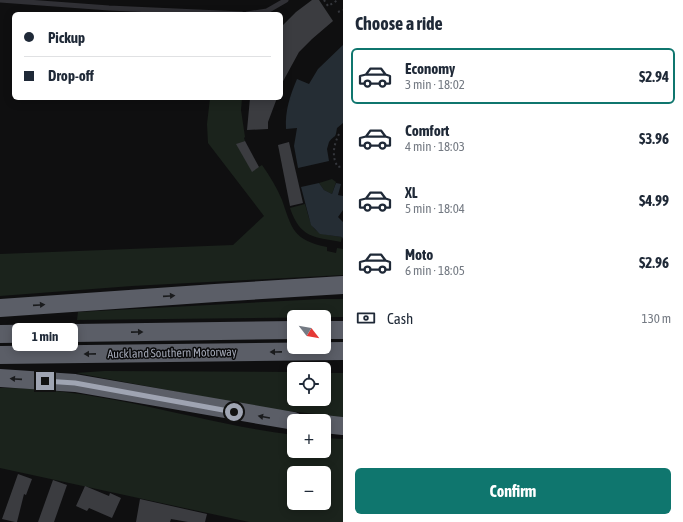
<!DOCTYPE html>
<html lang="en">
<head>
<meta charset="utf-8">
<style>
	body { margin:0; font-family:"Asap Condensed",sans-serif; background:#f6f6f7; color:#1f2937; height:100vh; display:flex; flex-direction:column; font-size:15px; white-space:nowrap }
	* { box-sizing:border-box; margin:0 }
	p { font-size:13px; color:#747a83 }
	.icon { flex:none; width:22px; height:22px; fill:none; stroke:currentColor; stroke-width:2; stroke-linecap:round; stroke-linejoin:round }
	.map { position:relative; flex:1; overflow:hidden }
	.sheet { display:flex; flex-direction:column; background:#fff; width:340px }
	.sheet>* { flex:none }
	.top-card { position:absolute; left:12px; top:12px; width:271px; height:88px; border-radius:6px; box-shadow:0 2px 10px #0003; display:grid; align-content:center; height:88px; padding:0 12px; background:#fff }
	.needle { width:26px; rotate:121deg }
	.controls { position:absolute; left:287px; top:310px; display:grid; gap:8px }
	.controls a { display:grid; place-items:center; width:44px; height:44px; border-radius:6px; background:#fff; box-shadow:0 2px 10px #0003; font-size:20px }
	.end { position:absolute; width:18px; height:18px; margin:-9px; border:5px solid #9fa4b2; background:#111; box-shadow:0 0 0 2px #111 }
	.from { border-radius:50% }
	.bubble { position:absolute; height:28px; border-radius:6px; background:#fff; box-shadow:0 2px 10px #0003; font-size:13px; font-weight:700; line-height:28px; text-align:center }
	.top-card b { display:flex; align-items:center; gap:14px; height:38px; font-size:15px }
	.top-card b+b { border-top:1px solid #e0e1e3 }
	.top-card i { width:10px; height:10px; background:#1f2937 }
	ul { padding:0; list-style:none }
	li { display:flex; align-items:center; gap:12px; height:56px; margin:0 8px 6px; padding:0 4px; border:2px solid transparent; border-radius:6px }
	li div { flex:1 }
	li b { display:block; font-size:15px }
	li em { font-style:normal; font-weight:700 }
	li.current { border-color:#0f766e }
	li>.icon { width:36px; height:36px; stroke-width:1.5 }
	h2 { padding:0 12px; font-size:18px; line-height:48px }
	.pay { display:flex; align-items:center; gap:10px; height:44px; padding:0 12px; font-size:15px }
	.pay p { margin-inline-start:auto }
	.action { display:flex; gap:8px; margin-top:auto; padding:8px 12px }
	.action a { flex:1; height:46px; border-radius:6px; background:#0f766e; color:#fff; font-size:16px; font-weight:700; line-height:46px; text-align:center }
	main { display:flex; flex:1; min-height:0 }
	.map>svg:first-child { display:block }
</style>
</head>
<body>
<main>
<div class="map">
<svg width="343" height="522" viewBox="0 0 343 522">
	<rect width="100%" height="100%" fill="#0f0f10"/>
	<g fill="#1b231c" fill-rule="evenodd">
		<path d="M210 98H242L241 110 245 137 244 138 245 141 237 144 252 171 262 165C270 176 277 188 282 200 292 229 293 240 327 247V251L336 253 337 248 343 249V275L132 286 0 296V254L233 245 264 216 208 143 207 124Z"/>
		<path d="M332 179 336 182 332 194 324 190 319 183Z"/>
		<path d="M305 204C313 233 313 233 342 237L341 242C314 237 300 238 290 208Z"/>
		<path d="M322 299H343V317L77 320 78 312Z"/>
		<path d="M104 371 294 372V399H324V373H343V417L270 409 76 373Z"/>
		<path d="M0 388C100 387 196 423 294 435V451H324V438L343 439V522H249L0 468ZM294 473H324V503H294Z"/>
	</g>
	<g fill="#252d34">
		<path d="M343 45V123L337 128C335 140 336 133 329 142L327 149 329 161 298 168 294 146 297 128 286 129C285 110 290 96 297 79L309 84 318 69Z"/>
		<path d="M319 183 324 190 332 194 336 183 341 184 338 195 343 196V210L338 217 343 222V239L342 237 320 234 311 225 301 187Z"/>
	</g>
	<g fill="#3b3c40">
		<path d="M312 0H319L333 21 312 39 299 52 281 85V27L296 12Z"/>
		<path d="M250 98H277L268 122V129L247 130Z"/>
		<path d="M245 141 259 167 252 172 236 144Z"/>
		<path d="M289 142 303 203 290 206 278 145Z"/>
		<path d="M18 474 32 479 26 495 24 494 17 522H15L2 519Z"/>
		<path d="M53 480 67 485 54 522H38Z"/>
		<path d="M85 486 109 496 110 493 121 498 112 518 89 508 87 511 76 506Z"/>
		<path d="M140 499 207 514 205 522H188L171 519 170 522H136Z"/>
	</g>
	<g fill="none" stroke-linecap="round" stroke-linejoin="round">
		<g stroke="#35373c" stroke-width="2" stroke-dasharray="2 3" stroke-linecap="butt">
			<path d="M324 0 328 6 338 0"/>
			<path d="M338 12 343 10"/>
			<path d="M339 134C334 144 331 157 338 167L343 166"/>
		</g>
		<g stroke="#303035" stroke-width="5">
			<path d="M0 0 109 8 242 14"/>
			<path d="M247 14 267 11 286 0"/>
		</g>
		<g stroke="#5b5e67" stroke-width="18">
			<path d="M0 308 215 293 343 285"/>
			<path d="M324 330H343"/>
			<path d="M0 334 294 330"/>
			<path d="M0 355 343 351"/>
			<path d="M0 378 75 383 294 421"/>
			<path d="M324 424 343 426"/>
		</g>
	</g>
	<defs><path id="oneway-solid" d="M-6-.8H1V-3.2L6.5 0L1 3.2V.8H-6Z"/></defs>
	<g fill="#1a1b1d">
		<use href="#oneway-solid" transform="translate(169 296) rotate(-4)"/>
		<use href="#oneway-solid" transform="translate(39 305) rotate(-4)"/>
		<use href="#oneway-solid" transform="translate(137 332) rotate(-1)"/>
		<use href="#oneway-solid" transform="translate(276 352) rotate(179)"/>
		<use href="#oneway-solid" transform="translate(90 354) rotate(179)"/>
		<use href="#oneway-solid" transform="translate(16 379) rotate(-176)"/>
		<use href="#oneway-solid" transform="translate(264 417) rotate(-170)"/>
	</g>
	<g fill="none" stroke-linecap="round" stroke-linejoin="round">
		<path stroke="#9fa4b2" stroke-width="5" d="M45 381 75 383 234 412"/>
	</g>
	<g text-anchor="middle" stroke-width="3" stroke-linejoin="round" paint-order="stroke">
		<g font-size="12" fill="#9fa4b2" stroke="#0a0a0b">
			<text transform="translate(172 353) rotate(-1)" y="4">Auckland Southern Motorway</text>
		</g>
	</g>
</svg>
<div class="controls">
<a><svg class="needle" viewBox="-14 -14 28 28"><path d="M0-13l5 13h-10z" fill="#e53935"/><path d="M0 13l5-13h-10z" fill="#747a83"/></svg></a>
<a><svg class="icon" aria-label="locate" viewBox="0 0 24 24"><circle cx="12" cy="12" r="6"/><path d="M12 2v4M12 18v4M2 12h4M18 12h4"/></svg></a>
<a>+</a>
<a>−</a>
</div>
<i class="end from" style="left:234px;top:412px"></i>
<i class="end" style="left:45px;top:381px"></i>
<div class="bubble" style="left:12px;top:323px;width:66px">1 min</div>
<div class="top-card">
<b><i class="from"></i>Pickup</b>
<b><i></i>Drop-off</b>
</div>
</div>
<section class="sheet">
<h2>Choose a ride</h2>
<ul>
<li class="current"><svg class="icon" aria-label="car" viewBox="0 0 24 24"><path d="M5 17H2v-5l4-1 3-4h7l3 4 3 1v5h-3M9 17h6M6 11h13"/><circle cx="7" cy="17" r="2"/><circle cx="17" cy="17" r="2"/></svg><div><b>Economy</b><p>3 min · 18:02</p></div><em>$2.94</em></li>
<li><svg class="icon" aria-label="car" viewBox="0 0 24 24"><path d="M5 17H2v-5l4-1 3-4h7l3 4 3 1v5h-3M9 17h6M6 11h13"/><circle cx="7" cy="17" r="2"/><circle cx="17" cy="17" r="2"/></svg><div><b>Comfort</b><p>4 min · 18:03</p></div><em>$3.96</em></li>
<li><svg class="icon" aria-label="car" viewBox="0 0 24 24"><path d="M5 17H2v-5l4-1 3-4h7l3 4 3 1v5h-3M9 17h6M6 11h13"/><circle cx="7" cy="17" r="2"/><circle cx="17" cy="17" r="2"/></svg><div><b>XL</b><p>5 min · 18:04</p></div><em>$4.99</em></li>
<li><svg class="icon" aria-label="car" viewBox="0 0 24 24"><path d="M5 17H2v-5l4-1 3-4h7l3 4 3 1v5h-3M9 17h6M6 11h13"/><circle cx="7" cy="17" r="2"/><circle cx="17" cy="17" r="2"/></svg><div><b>Moto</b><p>6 min · 18:05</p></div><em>$2.96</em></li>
</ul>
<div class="pay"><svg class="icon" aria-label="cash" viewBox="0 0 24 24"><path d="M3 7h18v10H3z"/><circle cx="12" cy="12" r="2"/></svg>Cash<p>130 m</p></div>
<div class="action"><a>Confirm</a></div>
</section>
</main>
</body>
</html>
